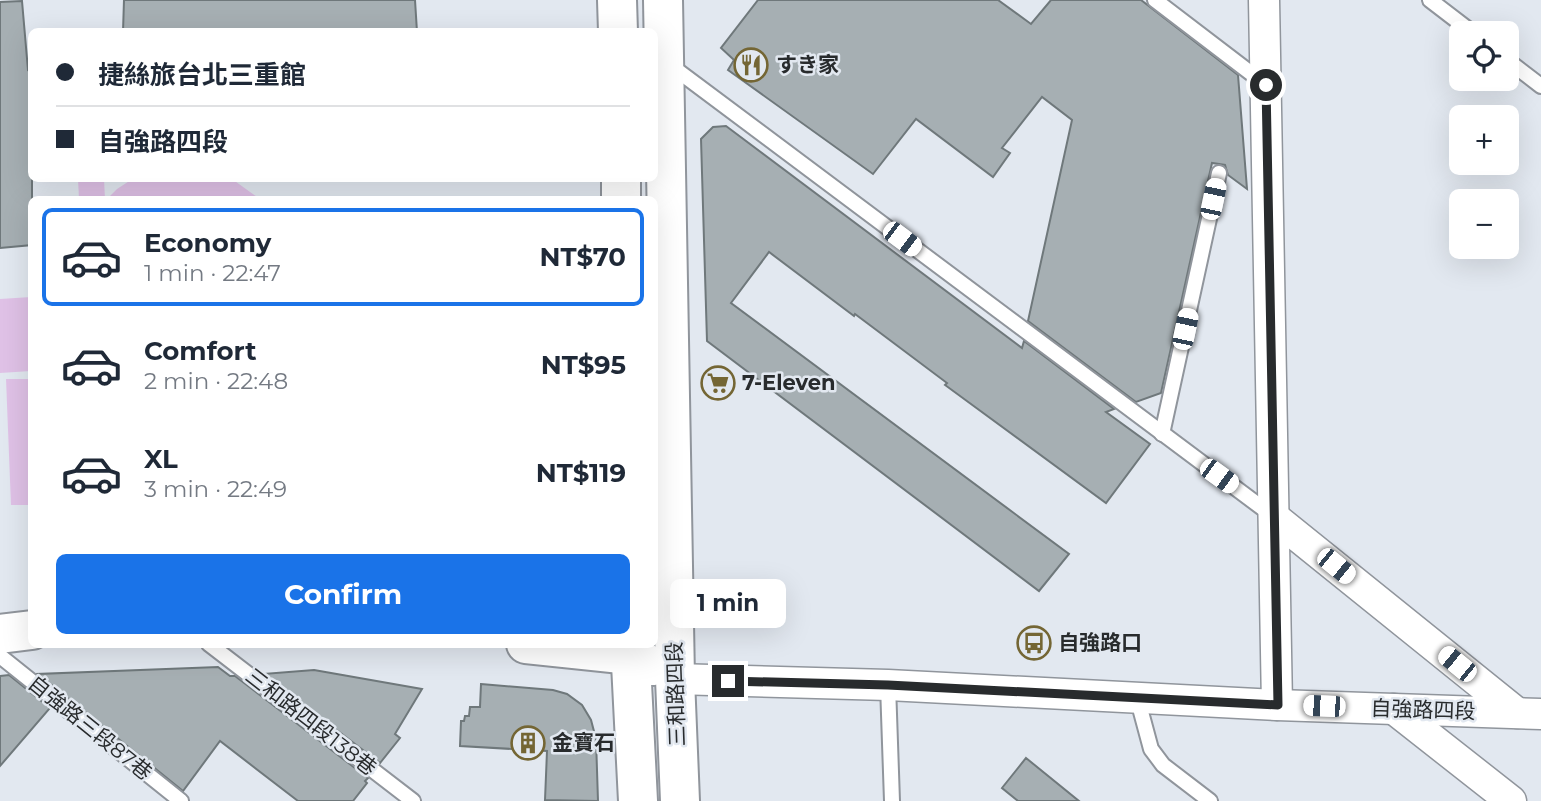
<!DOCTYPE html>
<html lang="en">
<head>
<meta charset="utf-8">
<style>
	body { margin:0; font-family:Montserrat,"Noto Sans TC","Noto Sans JP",sans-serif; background:#f2f2f3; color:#1f2937; height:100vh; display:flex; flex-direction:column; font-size:26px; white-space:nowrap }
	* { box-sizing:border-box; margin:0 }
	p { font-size:23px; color:#747a83 }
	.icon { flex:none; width:38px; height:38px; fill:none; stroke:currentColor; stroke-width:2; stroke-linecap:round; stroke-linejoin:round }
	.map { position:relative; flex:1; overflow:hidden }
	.details { position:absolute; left:28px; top:196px; width:630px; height:452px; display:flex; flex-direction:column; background:#fff; border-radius:10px; box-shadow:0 7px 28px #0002 }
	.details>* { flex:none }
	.top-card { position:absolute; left:28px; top:28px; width:630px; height:154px; border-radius:10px; box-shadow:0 7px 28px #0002; display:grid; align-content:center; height:154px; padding:0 28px; background:#fff }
	.controls { position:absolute; left:1449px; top:21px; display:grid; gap:14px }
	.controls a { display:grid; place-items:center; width:70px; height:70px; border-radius:10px; background:#fff; box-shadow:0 7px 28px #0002; font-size:35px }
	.end { position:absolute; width:32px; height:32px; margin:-16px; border:9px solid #282b2d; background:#fff; box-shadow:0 0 0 4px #fff }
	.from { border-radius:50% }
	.bubble { position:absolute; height:49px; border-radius:10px; background:#fff; box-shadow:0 7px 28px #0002; font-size:23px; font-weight:700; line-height:49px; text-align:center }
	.car { position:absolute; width:21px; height:42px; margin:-21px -10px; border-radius:9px; box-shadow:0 0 5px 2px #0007; background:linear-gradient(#fff 24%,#345 0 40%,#fff 0 76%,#345 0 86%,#fff 0) }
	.top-card b { display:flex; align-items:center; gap:24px; height:66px; font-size:26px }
	.top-card b+b { border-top:2px solid #e0e1e3 }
	.top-card i { width:18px; height:18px; background:#1f2937 }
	ul { padding:12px 0 0; list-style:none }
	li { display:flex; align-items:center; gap:21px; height:98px; margin:0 14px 10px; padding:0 14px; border:4px solid transparent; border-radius:10px }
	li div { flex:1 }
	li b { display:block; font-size:26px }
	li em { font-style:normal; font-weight:700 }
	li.selected { border-color:#1a73e8 }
	li>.icon { width:63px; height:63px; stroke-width:1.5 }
	.action { display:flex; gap:14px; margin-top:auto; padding:14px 28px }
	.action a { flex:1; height:80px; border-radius:10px; background:#1a73e8; color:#fff; font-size:28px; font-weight:700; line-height:80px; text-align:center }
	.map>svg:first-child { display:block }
</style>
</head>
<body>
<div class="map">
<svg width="1541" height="801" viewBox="0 0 1541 801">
	<rect width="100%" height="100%" fill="#e2e8f0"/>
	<g fill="#dfc1e6">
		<path d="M134 178 232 179 260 199H107L117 189Z"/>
		<path d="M78 179H104L105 199H79Z"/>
		<path d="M31 297V371L0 373V299Z"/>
		<path d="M6 379H31V505H11Z"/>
	</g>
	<g fill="#a6afb3" stroke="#6f787b" stroke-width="2">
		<path d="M124 0H415L417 32H123Z"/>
		<path d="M758 0H998L1031 24 1051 0H1141L1238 75 1247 189 1228 175 1225 165 1212 163 1161 393 1136 402 1028 321 1072 120 1042 97 1002 148 1010 153 993 177 916 119 873 174 728 70 734 60 721 48Z"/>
		<path d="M22 1 28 70 32 69V245L0 248V2Z"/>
		<path d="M726 126 1022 348 1024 341 1114 409 1106 412 1150 444 1106 503 945 385 947 383 855 314 854 316 769 252 731 303 1069 554 1039 591 707 341 701 139 713 127Z"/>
		<path d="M218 667 230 676H235L368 778 365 781 367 783 353 801H298L220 741 183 791 38 674Z"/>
		<path d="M314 670 422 689 395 734 400 738 380 763 263 674Z"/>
		<path d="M9 675 50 708 0 766V676Z"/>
		<path d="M481 684 553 690 567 694 582 705 591 720 596 739 598 801 545 800 547 751 460 746 461 721H464L465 716H469L470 707H480Z"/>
		<path d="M1026 758 1079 801H1018L1002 788Z"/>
	</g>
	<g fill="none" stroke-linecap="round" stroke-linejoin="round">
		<defs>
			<g id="lane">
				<path d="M1155 0 1265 84"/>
				<path d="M1430 0 1473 33"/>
				<path d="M1507 60 1541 86"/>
				<path d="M670 65 1273 516"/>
				<path d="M1162 434 1219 173"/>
				<path d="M209 644 413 801"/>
				<path d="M0 656 181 801"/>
				<path d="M888 685 892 801"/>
				<path d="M1137 697 1151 749 1163 765 1210 801"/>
			</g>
			<g id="street">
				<path d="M1264 0 1277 705"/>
				<path d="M1275 518 1517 713"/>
				<path d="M675 679 888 685 1277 705 1541 714"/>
				<path d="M1394 709 1511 801"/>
			</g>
			<g id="secondary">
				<path d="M617 0 618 32"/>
				<path d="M663 0 675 679 680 801"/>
				<path d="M621 178V200"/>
				<path d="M0 634 32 630"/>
				<path d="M526 644 631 655 652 666"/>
				<path d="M630 644 638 801"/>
			</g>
		</defs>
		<use href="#lane" stroke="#90959c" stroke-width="18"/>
		<use href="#street" stroke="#90959c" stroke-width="33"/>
		<use href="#secondary" stroke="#90959c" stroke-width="42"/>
		<use href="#lane" stroke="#fff" stroke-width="14"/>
		<use href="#street" stroke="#fff" stroke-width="30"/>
		<use href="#secondary" stroke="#fff" stroke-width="38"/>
	</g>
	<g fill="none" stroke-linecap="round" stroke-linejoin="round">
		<path stroke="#282b2d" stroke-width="9" d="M728 681 888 685 1278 705 1266 85"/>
	</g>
	<defs>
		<symbol id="restaurant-ring" viewBox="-11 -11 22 22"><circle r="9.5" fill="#e2e8f0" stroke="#746634" stroke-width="1.5"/><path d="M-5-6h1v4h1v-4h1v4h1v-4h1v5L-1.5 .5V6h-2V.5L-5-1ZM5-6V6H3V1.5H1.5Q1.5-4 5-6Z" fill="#746634"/></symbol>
		<symbol id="supermarket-ring" viewBox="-11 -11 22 22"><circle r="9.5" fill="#e2e8f0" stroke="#746634" stroke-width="1.5"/><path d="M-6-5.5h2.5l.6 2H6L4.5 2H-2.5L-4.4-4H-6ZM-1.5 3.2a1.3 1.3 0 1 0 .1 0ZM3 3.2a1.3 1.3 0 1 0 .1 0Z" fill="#746634"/></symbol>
		<symbol id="bus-ring" viewBox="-11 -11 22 22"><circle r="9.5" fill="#e2e8f0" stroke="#746634" stroke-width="1.5"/><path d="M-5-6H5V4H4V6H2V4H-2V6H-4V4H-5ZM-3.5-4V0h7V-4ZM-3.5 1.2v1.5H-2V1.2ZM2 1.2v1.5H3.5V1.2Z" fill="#746634"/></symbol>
		<symbol id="building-ring" viewBox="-11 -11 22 22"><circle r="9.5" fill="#e2e8f0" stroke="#746634" stroke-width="1.5"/><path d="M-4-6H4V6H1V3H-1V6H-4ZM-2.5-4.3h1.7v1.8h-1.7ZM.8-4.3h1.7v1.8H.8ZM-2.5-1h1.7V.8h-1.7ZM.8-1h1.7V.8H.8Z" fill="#746634"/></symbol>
	</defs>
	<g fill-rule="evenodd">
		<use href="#restaurant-ring" x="732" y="46" width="38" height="38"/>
		<use href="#supermarket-ring" x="699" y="364" width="38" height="38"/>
		<use href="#bus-ring" x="1015" y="624" width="38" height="38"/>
		<use href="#building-ring" x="509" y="724" width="38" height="38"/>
	</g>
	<g text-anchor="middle" stroke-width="5" stroke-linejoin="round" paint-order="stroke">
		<g font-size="21" font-weight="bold" fill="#282b2d" stroke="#e2e8f0" text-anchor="start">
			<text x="776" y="72">すき家</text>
			<text x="742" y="390">7-Eleven</text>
			<text x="1058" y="650">自強路口</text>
			<text x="552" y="750">金寶石</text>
		</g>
		<g font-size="21" fill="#282b2d" stroke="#e2e8f0">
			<text transform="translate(676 694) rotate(-92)" y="7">三和路四段</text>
			<text transform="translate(1423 710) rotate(2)" y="7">自強路四段</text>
			<text transform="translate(311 722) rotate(38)" y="7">三和路四段138巷</text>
			<text transform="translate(90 728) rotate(39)" y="7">自強路三段87巷</text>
		</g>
	</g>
</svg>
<div class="controls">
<a><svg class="icon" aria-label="locate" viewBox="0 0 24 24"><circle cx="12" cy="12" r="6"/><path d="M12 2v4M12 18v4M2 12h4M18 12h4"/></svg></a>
<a>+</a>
<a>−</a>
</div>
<i class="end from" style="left:1266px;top:85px"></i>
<i class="end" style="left:728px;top:681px"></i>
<div class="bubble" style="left:670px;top:579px;width:116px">1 min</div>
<i class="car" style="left:1213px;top:199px;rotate:12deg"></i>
<i class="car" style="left:902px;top:239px;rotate:127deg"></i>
<i class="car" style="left:1185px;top:329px;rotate:12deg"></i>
<i class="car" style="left:1219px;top:476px;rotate:126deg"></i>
<i class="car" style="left:1336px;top:566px;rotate:129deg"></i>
<i class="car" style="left:1457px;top:664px;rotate:309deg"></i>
<i class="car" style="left:1324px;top:706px;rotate:272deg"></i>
<div class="top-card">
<b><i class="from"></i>捷絲旅台北三重館</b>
<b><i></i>自強路四段</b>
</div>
<section class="details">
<ul>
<li class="selected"><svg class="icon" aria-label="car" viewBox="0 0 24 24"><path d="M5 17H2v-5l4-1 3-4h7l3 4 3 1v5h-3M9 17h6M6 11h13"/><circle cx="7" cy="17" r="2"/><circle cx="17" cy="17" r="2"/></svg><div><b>Economy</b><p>1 min · 22:47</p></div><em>NT$70</em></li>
<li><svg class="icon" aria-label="car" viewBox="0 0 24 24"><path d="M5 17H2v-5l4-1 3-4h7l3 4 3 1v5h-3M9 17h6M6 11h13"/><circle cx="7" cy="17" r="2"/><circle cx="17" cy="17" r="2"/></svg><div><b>Comfort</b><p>2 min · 22:48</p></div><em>NT$95</em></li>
<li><svg class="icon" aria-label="car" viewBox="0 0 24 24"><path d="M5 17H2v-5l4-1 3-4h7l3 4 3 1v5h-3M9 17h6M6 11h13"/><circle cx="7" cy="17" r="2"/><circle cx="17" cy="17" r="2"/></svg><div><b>XL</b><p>3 min · 22:49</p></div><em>NT$119</em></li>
</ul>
<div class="action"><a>Confirm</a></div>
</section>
</div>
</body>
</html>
